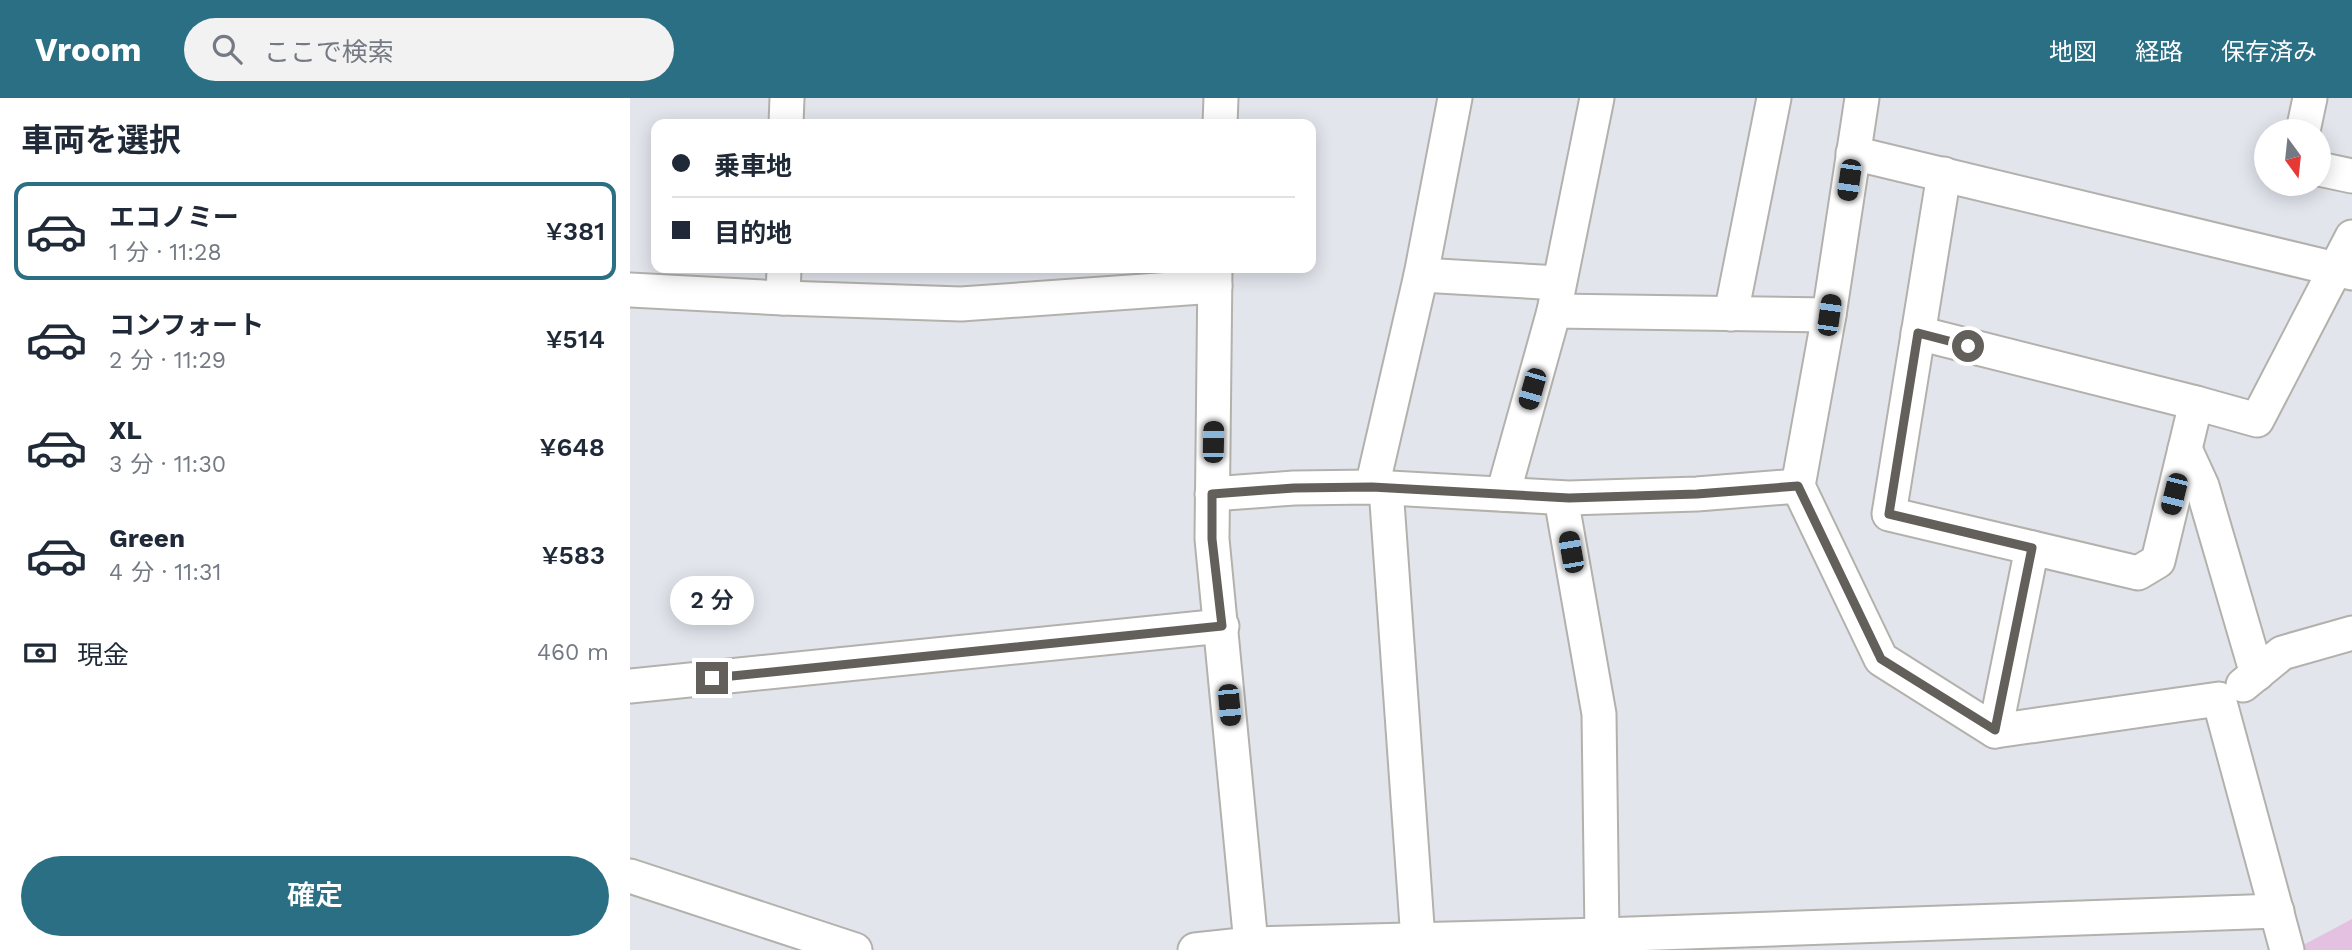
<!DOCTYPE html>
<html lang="ja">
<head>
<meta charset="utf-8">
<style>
	body { margin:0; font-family:"Work Sans","Noto Sans JP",sans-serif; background:#f2f2f3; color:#1f2937; height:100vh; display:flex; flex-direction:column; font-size:26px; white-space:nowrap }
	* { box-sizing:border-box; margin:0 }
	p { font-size:23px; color:#747a83 }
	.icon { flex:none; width:38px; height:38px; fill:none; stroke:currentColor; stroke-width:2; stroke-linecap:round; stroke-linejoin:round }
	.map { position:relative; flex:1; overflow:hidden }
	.side { display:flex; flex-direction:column; background:#fff; width:630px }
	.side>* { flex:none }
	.hud { position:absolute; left:21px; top:21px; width:665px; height:154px; border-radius:14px; box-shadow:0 4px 18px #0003; display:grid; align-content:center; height:154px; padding:0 21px; background:#fff }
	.needle { width:46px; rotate:165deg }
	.buttons { position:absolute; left:1624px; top:21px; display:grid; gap:14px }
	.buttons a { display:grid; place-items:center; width:77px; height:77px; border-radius:50%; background:#fff; box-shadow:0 4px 18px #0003; font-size:35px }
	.end { position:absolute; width:32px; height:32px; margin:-16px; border:9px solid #63605b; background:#fff; box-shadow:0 0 0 4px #fff }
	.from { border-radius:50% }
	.bubble { position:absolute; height:49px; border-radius:24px; background:#fff; box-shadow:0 4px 18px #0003; font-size:23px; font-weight:600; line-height:49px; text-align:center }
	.car { position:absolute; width:21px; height:42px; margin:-21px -10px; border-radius:9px; box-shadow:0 0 5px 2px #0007; background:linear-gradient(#222 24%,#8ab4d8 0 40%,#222 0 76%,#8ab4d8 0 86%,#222 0) }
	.hud b { display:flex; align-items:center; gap:24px; height:66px; font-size:26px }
	.hud b+b { border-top:2px solid #e0e1e3 }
	.hud i { width:18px; height:18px; background:#1f2937 }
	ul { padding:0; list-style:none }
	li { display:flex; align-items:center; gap:21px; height:98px; margin:0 14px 10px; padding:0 7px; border:4px solid transparent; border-radius:14px }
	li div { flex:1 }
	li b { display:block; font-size:26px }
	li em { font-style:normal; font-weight:600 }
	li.active { border-color:#2a6f83 }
	li>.icon { width:63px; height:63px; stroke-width:1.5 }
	h2 { padding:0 21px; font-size:32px; line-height:84px }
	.pay { display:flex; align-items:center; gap:18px; height:77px; padding:0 21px; font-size:26px }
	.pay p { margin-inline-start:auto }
	.cta { display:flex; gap:14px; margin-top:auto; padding:14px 21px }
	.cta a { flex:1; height:80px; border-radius:42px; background:#2a6f83; color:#fff; font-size:28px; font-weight:600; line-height:80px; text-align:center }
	header { display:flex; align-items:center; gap:42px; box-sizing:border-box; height:98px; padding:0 35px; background:#2a6f83; color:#fff }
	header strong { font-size:33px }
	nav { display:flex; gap:38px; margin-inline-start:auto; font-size:24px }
	.search { width:490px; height:63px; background:#f2f2f3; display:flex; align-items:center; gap:18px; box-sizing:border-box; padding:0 24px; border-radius:38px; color:#747a83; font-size:26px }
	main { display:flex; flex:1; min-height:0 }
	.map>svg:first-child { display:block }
</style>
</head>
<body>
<header>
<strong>Vroom</strong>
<div class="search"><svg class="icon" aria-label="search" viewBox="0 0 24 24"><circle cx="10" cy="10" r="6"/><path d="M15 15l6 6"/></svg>ここで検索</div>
<nav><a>地図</a><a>経路</a><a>保存済み</a></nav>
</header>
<main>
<section class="side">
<h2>車両を選択</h2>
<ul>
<li class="active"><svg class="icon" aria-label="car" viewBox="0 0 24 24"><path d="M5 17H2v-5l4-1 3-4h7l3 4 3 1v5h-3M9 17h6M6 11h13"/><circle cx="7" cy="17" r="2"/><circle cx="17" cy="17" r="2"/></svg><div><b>エコノミー</b><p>1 分 · 11:28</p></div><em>¥381</em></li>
<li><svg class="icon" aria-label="car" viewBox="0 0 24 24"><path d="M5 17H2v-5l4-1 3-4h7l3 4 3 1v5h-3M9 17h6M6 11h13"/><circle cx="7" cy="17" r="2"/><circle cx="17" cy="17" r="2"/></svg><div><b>コンフォート</b><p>2 分 · 11:29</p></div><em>¥514</em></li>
<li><svg class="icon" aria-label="car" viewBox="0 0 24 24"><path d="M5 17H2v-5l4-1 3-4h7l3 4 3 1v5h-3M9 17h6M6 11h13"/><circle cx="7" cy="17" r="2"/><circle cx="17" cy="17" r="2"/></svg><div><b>XL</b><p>3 分 · 11:30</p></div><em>¥648</em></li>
<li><svg class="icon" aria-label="car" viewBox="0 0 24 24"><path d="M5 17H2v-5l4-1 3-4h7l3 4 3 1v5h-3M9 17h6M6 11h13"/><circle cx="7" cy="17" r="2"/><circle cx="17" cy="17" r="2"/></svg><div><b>Green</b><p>4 分 · 11:31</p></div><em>¥583</em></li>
</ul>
<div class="pay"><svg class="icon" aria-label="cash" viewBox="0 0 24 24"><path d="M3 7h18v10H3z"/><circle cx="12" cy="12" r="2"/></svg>現金<p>460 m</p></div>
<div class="cta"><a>確定</a></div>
</section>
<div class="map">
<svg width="1722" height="852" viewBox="0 0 1722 852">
	<rect width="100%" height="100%" fill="#e3e5ed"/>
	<path fill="#e4c1e1" d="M1722 821V852H1664Z"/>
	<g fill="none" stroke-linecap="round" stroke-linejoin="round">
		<defs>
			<g id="minor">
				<path d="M1232 0 1199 217 1168 388 1251 561 1365 633 1589 601 1657 852"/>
				<path d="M156 26 157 0"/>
				<path d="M590 26 591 0"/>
				<path d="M1673 33 1680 0"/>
				<path d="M1223 55 1722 175"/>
				<path d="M1689 71 1722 78"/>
				<path d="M1314 76 1259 416 1508 475 1528 463 1566 305 1627 322 1722 139"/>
				<path d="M585 170 582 441 621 846"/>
				<path d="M791 177 929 185"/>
				<path d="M0 192 153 200 331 206 585 188"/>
				<path d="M153 200 154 170"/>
				<path d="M924 213 1199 217"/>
				<path d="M1101 216 1144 0"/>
				<path d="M1288 235 1566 305"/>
				<path d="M1555 351 1572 388 1627 576"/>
				<path d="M742 389 791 177 825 0"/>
				<path d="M756 390 788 842"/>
				<path d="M582 396 664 390 742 389 939 400 1067 396 1168 388"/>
				<path d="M873 396 924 213 967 0"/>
				<path d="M931 400 969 616 972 837"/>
				<path d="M1613 587 1652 555 1722 535"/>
				<path d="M0 588 592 528"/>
				<path d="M1365 633 1402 450"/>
				<path d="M0 778 225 852"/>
				<path d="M565 852 621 846 972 837 1647 813"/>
			</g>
		</defs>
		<use href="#minor" stroke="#b3b1ac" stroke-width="37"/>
		<use href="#minor" stroke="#fff" stroke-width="33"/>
	</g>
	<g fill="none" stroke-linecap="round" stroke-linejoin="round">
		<path stroke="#63605b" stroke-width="9" d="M82 580 592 528 582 441V396L664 390 742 389 939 400 1067 396 1168 388 1251 561 1365 632 1402 450 1259 416 1288 235 1338 248"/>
	</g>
</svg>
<div class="buttons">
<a><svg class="needle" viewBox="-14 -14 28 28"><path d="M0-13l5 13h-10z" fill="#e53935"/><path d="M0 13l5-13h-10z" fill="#747a83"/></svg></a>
</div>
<i class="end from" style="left:1338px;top:248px"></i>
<i class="end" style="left:82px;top:580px"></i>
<div class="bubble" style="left:40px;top:478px;width:84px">2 分</div>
<i class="car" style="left:1219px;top:82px;rotate:188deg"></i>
<i class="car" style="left:1199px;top:217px;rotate:8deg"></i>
<i class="car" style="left:902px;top:291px;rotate:196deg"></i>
<i class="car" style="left:583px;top:344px;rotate:1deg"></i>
<i class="car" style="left:1544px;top:396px;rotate:194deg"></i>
<i class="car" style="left:941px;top:454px;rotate:350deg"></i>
<i class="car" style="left:599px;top:607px;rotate:175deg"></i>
<div class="hud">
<b><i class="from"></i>乗車地</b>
<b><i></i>目的地</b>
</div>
</div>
</main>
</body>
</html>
